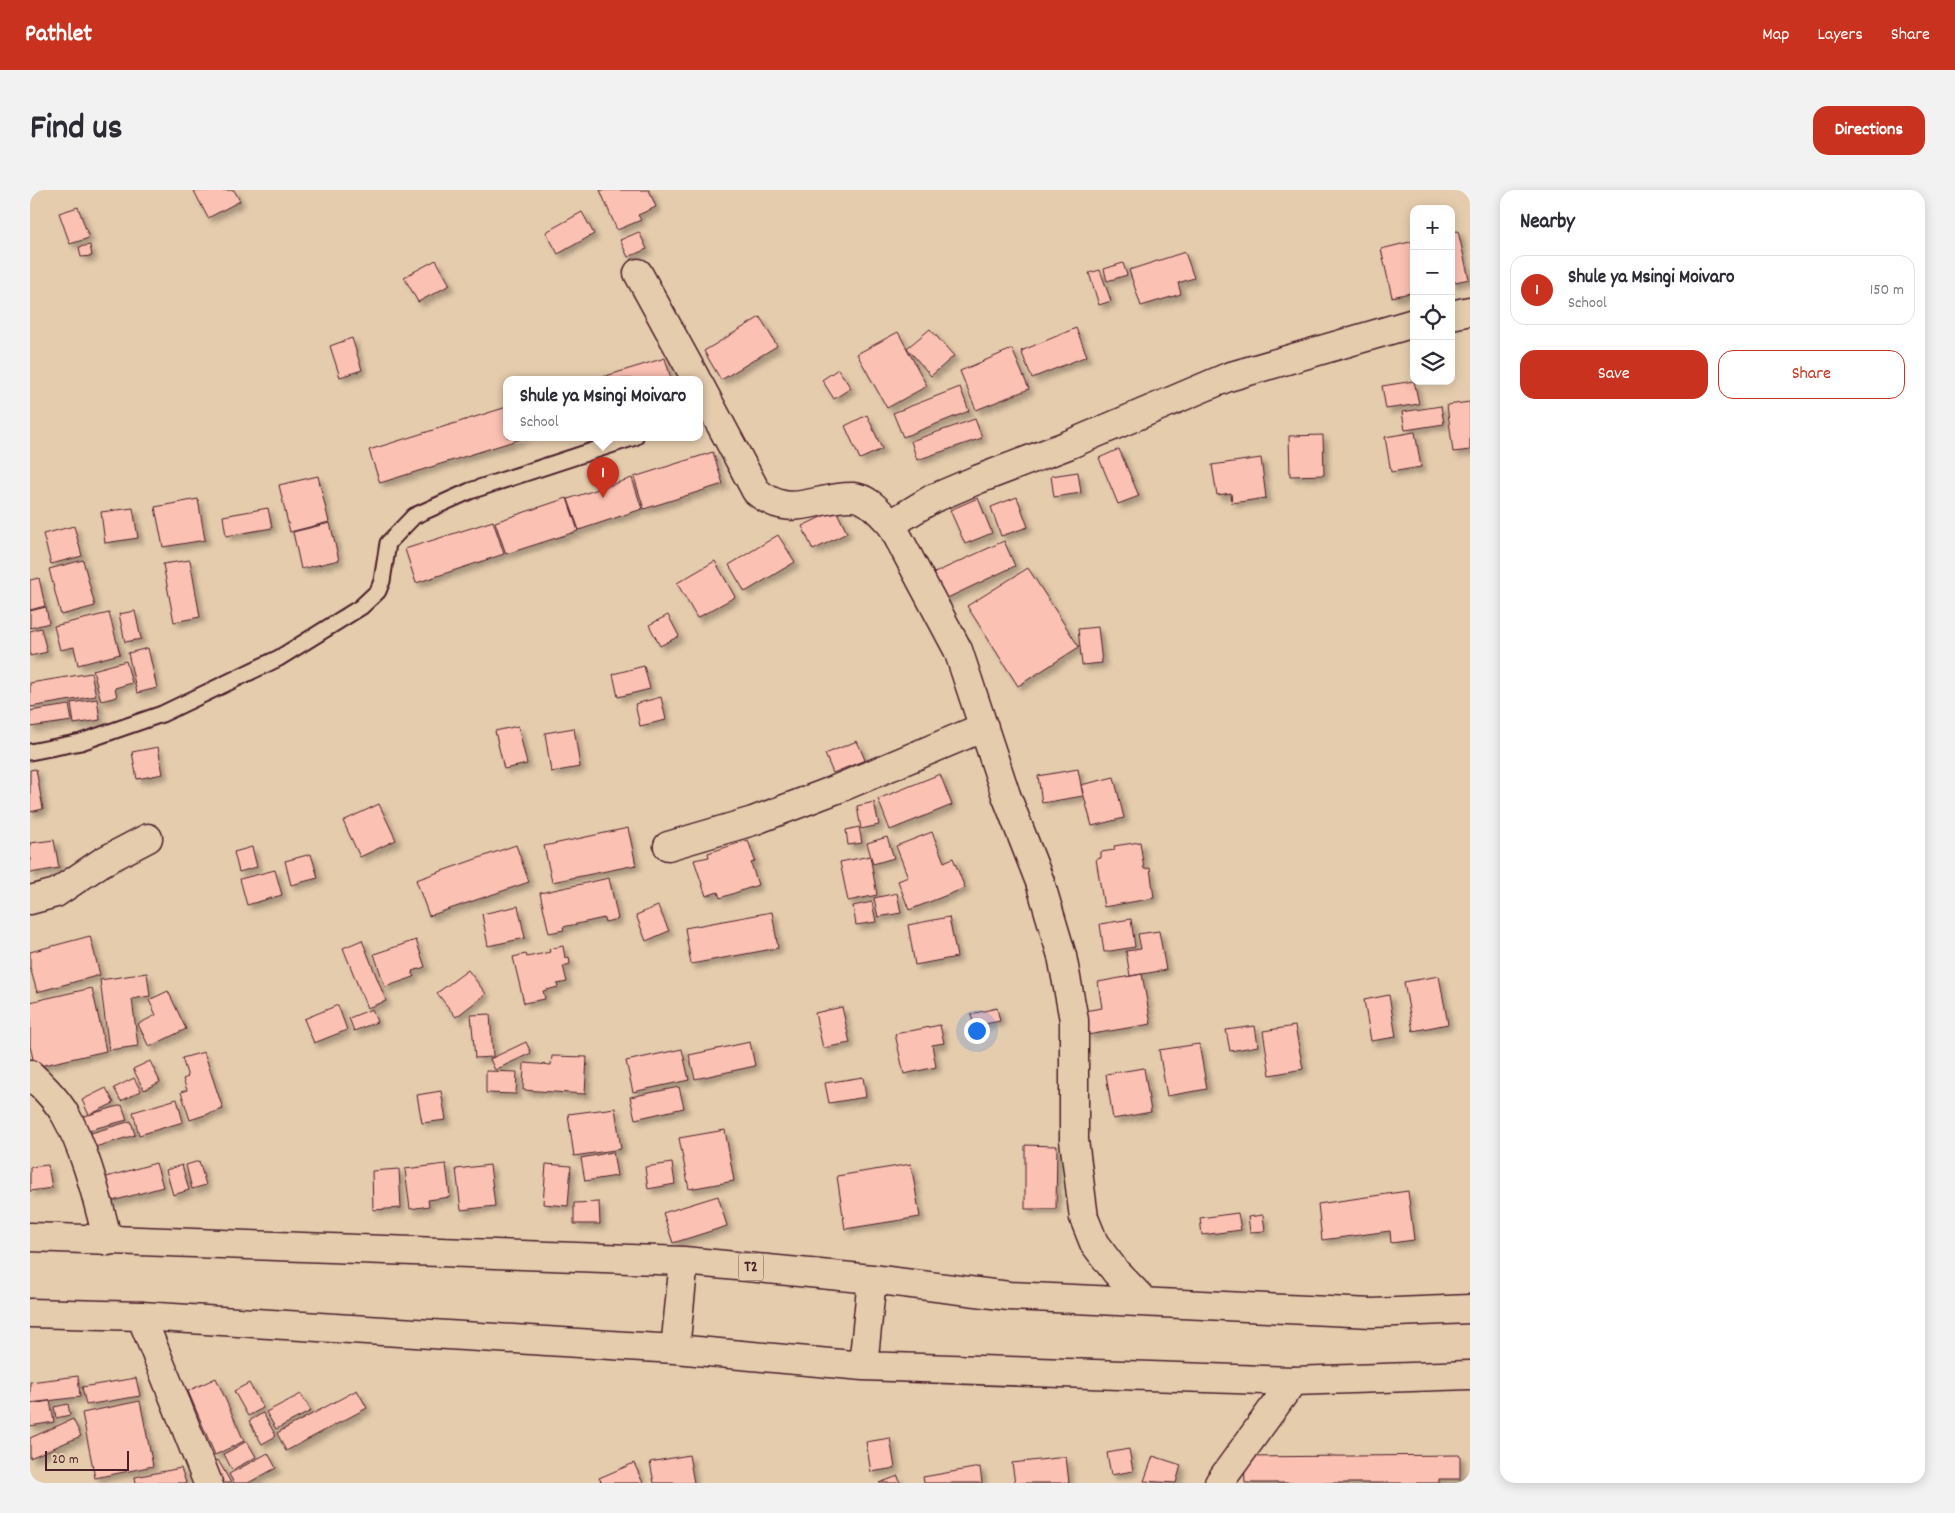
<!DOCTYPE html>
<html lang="en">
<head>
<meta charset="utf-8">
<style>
	:root { --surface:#fff; --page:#f2f2f3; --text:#2b2b33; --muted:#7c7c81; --line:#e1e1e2; --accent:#c8321e }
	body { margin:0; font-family:Dekko,sans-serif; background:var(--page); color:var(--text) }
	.controls { position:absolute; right:15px; top:15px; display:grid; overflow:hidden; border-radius:10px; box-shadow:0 2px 12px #0003 }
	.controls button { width:45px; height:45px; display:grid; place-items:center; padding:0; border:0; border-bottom:1px solid var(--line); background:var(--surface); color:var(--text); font:25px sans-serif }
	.scale { position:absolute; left:15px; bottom:12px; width:84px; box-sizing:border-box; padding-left:5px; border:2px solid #4a1f2b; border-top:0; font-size:14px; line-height:18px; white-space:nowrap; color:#4a1f2b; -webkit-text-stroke:4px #e5ccad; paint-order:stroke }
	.you { position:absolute; left:946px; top:840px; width:18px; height:18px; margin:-12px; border:4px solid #fff; border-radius:50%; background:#1a73e8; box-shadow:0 0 0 8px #1a73e833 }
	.badge { display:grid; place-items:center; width:32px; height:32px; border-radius:50%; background:var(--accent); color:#fff; font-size:16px; font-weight:700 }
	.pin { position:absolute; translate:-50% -41px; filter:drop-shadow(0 1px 2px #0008) }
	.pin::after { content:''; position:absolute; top:26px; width:18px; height:15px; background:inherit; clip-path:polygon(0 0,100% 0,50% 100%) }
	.popup { position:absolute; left:473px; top:186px; width:200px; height:65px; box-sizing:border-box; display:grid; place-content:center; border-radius:10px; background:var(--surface); filter:drop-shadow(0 1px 4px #0005); font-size:16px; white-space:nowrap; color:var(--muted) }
	.popup b { font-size:19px; color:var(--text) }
	.popup::after { content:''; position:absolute; left:50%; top:100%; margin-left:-10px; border:10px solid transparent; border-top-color:var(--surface) }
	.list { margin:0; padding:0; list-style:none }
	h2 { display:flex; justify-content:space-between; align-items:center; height:65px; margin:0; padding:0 20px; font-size:21px }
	h2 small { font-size:16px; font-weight:400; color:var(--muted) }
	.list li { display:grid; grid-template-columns:32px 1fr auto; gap:15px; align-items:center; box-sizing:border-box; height:70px; margin:0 10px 10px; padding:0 10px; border:1px solid var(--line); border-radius:15px }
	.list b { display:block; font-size:19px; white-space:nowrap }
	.list p { margin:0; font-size:16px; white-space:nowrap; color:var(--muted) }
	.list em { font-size:16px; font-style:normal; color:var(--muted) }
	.actions { display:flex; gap:10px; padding:15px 20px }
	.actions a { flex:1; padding:11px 0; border:1px solid var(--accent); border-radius:15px; text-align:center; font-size:18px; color:var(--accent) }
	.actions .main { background:var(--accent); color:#fff }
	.icon { flex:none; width:28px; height:28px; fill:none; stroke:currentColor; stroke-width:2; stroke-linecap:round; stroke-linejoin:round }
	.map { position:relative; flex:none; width:1440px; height:1293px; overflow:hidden; border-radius:15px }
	header { display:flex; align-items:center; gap:30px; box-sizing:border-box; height:70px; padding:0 25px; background:var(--accent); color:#fff }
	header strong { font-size:24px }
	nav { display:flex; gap:28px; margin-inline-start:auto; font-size:18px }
	.intro { display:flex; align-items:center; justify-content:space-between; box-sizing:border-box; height:120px; padding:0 30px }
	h1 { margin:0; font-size:35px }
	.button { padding:12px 22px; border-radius:15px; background:var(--accent); color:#fff; font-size:18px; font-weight:700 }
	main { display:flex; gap:30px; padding:0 30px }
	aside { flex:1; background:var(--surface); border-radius:15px; box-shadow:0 2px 12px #0003 }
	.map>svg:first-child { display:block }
</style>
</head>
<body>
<header>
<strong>Pathlet</strong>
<nav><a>Map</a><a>Layers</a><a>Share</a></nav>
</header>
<div class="intro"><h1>Find us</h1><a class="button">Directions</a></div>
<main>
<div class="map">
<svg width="1440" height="1293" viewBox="0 0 1440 1293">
	<defs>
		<filter id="shadow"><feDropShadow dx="4.5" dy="4.5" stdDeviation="2.5" flood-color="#0004"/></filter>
	</defs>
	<rect width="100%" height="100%" fill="#e5ccad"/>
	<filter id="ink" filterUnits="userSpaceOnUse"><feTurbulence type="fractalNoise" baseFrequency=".02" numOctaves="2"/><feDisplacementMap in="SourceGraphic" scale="10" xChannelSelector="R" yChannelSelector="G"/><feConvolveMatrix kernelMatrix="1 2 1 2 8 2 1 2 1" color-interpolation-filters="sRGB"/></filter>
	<g filter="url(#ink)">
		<path fill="#fbc1b2" stroke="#4a1f2b" filter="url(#shadow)" d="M204,0L210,11L178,28L164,1Z
			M570,0H619L626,17L608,25L611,30L587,40Z
			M48,17L59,48L40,54L29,23Z
			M552,22L564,44L528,64L516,42Z
			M1428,41L1439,89L1421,93V42Z
			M609,42L617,59L598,67L590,50Z
			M1384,51V102L1362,107L1351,59Z
			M60,55L62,66L51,67L49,57Z
			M1155,62L1164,88L1148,93L1151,104L1111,116L1099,80Z
			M406,70L420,95L388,112L374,87Z
			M1093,73L1097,85L1077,91L1074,79Z
			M1070,80L1081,111L1069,115L1059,83Z
			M730,127L747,156L691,190L674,161Z
			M1046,138L1057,166L1002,188L991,161Z
			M900,139L924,166L901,186L877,158Z
			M868,142L897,196L857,218L827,164Z
			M322,148L332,180L310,187L300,156Z
			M982,159L999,199L946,220L930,181Z
			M635,168L641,189H566Z
			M808,179L821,198L804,209L792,190Z
			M1384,191L1389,214L1356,219L1352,196Z
			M930,197L939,221L873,247L863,223Z
			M1440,212V260L1423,262L1417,215Z
			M1411,216L1414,234L1375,240L1372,222Z
			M477,217V247H497L350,293L339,260Z
			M837,225L852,259L830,269L815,236Z
			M945,229L952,248L887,270L881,251Z
			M1385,242L1391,277L1361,282L1355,247Z
			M1293,245L1294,285L1260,286L1259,246Z
			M1089,259L1109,306L1088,314L1069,268Z
			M683,262L693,294L614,319L604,287Z
			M1231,268L1236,308L1202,313L1201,303L1187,305L1182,275Z
			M1048,282L1051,303L1024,307L1021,286Z
			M288,286L299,332L260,342L249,295Z
			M602,288L612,319L549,340L538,309Z
			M987,307L998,337L971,346L961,317Z
			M537,308L548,341L476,364L465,332Z
			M948,308L962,343L935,354L920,320Z
			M168,309L175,350L133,357L125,317Z
			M103,318L108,348L75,353L71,322Z
			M238,318L242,338L196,346L193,326Z
			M806,320L817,343L783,360L772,336Z
			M463,331L474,364L386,393L375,359Z
			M300,333L309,370L271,379L263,342Z
			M44,336L52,366L21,374L13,344Z
			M748,345L765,372L715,402L699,375Z
			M974,351L985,376L913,410L900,385Z
			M53,370L65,416L31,425L19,379Z
			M160,370L170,427L144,432L133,374Z
			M685,371L705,407L667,428L647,393Z
			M998,378L1049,457L988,496L937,416Z
			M9,388L15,416L0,420V390Z
			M16,417L19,433L0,438V421Z
			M105,421L111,449L95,452L89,424Z
			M79,423L90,464L48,475L44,457L30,460L24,436Z
			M638,425L649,446L630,456L619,435Z
			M1068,437L1072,473L1052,475L1048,439Z
			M11,438L17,462L0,466V441Z
			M118,458L127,498L107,503L98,463Z
			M96,471L102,493L85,498L87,507L71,511L63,480Z
			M614,476L620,499L588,507L583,484Z
			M61,483L66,506L0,517V493Z
			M631,507L636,530L610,536L605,514Z
			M67,509L70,530L44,534L41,513Z
			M39,515L42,531L0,537V521Z
			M488,536L497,574L474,579L465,541Z
			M544,538L550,577L521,582L515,543Z
			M827,551L835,570L803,583L795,564Z
			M128,557L133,584L107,589L102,562Z
			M6,579L13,619L0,622V580Z
			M1048,579L1053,606L1012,613L1008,586Z
			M910,584L922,615L860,640L848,609Z
			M1084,587L1094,628L1062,636L1051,595Z
			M844,612L849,635L831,639L827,616Z
			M349,614L366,650L330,667L313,631Z
			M829,637L832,653L818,655L816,640Z
			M598,638L606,675L522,692L514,656Z
			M902,642L914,672L923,668L935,698L879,720L868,691L878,687L866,656Z
			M857,647L864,668L843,674L837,653Z
			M24,650L29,678L0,683V653Z
			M718,650L725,671L721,673L728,695L690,708L688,702L676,706L664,670L679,667L678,663Z
			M1110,652L1114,679L1120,678L1124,708L1074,717L1066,669L1071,668V662L1085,660L1084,656Z
			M486,655L499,692L399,726L386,690Z
			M222,657L227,677L209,682L204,662Z
			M281,664L288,688L261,695L255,671Z
			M840,666L847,705L818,711L810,672Z
			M245,680L252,705L217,715L210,689Z
			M579,688L588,729L575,732L574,728L533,737L534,740L519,743L510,703Z
			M867,703L871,723L848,727L844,708Z
			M842,712L846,732L826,735L823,716Z
			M488,716L495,748L458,756L452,724Z
			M628,716L639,741L616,751L606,725Z
			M742,722L748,758L661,774L655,738Z
			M919,727L927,767L885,775L878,735Z
			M1101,729L1105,757L1074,762L1070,734Z
			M1129,741L1136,780L1100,786L1096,761L1111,759L1108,744Z
			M60,746L70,785L7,802L0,777V762Z
			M332,750L356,811L337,818L313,758Z
			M386,750L395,777L382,781L384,787L355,797L344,764Z
			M533,756L535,768L539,767L540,774L533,776L537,792L527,794L528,797L513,801L515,809L494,813L483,767L496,764L497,767L520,762L519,759Z
			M438,780L456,804L426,827L407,803Z
			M117,783L120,806L102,809L108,856L79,860L70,790Z
			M1112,784L1121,834L1057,845L1054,821L1072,818L1068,792Z
			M1409,786L1418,834L1383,841L1374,792Z
			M62,798L76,861L5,877L0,856V812Z
			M138,801L156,839L119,857L108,834L126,825L119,810Z
			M1359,805L1366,847L1341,851L1334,810Z
			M308,815L317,840L284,853L274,829Z
			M812,817L820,853L793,858L785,823Z
			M967,818L970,831L944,836L941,824Z
			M342,819L347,832L324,841L319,828Z
			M460,824L463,867L445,868L441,825Z
			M910,835L914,853L902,855L906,877L874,884L865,844Z
			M1225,836L1228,856L1200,861L1196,840Z
			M1265,836L1273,879L1240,885L1233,841Z
			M496,852L501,863L465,880L460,869Z
			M720,852L725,876L665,889L659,865Z
			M1169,854L1177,899L1137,906L1129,860Z
			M652,859L659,890L603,902L596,871Z
			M174,862L193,919L160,930L151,902L157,900L153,889L158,887L152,868Z
			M522,866L557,867L555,904L493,900L494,873L521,875Z
			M120,871L130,892L114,900L103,879Z
			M1114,878L1121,922L1083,929L1076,884Z
			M456,881L487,882L486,904L456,903Z
			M833,887L836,907L799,913L795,893Z
			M104,888L111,901L91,911L84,898Z
			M649,897L654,918L605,929L600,907Z
			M76,898L84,913L59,925L52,910Z
			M411,901L416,930L392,933L387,905Z
			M147,909L153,932L109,945L103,922Z
			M92,915L97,930L55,941L51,927Z
			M585,918L591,959L544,966L538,924Z
			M101,931L105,945L65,957L61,943Z
			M695,940L704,991L659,999L649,948Z
			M995,955L1027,956L1026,1019H995Z
			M583,962L587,986L555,991L551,968Z
			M169,971L176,995L162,999L156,975Z
			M126,973L133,997L79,1012L73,988Z
			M642,973L645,994L618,999L615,977Z
			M416,974L420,1007L398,1010L399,1016L380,1019L375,979Z
			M516,974L541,976L538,1016L513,1014Z
			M881,974L890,1027L815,1039L807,986Z
			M18,975L22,998L0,1001V977Z
			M152,975L159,1000L143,1005L136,980Z
			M460,975L465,1016L431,1020L426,979Z
			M369,979L371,1018L343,1020L342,981Z
			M1378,1001L1384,1050L1361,1053L1360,1041L1292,1050L1288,1014Z
			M688,1006L697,1036L643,1053L633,1023Z
			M569,1012L570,1034H544V1013Z
			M1208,1023L1211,1040L1172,1045L1170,1028Z
			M1233,1025L1235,1041L1220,1042L1218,1027Z
			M48,1186L50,1207L0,1213V1192Z
			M106,1188L110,1206L56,1215L52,1197Z
			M186,1188L214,1251L185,1265L158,1201Z
			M219,1193L233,1218L218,1226L204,1201Z
			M327,1200L337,1218L256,1261L247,1243Z
			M271,1204L281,1221L246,1239L236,1222Z
			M20,1211L24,1232L0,1236V1214Z
			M110,1211L123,1276L65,1288L52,1223Z
			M38,1214L40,1225L26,1228L24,1217Z
			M233,1223L246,1246L232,1254L219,1231Z
			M43,1229L51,1246L0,1268V1248Z
			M860,1248L865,1278L841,1282L836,1252Z
			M217,1251L226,1267L202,1280L194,1264Z
			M1099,1259L1103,1281L1081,1285L1077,1263Z
			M238,1263L246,1278L218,1293H204L199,1284Z
			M659,1265L664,1293H624L620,1272Z
			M1430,1265V1289H1409V1293H1215L1214,1267Z
			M1123,1266L1151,1275L1146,1293L1114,1291Z
			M1036,1267L1039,1293H985L982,1273Z
			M188,1270L201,1293H194L184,1273Z
			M604,1273L613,1293H572L569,1288Z
			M950,1277L952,1293H894L893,1287Z
			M151,1278L156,1293H106L105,1287Z
			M868,1286L870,1293H849Z"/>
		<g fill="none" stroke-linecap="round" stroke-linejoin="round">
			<g stroke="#4a1f2b" stroke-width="19">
				<path id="service" d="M0,562L51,552L132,524L249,468L331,417L348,401L352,391L358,353L384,326L440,301L605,247"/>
			</g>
			<g stroke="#4a1f2b" stroke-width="31">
				<path id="minor" d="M608,83L666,189
					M1421,125L1440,121
					M669,194L726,301C761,331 785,306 823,307C839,308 851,324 861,334L928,460L976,605L1010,692L1032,766L1044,830V950L1054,1028L1064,1053L1086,1082L1114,1111
					M861,334L902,309L949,289L1038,255L1198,187L1384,133
					M638,656L723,631L807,599L954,537
					M0,710L26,703L72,672L118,648
					M0,884C13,896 26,909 35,924C57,963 67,1009 78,1051
					M111,1126L178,1293
					M1189,1293L1263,1191"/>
			</g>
			<g stroke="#4a1f2b" stroke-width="31">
				<path id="trunk" d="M0,1047L654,1071L842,1089L979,1106L1342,1123L1440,1119
					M0,1123L111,1126L645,1159L833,1176L1263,1191L1440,1185
					M645,1159L654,1071
					M833,1176L842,1089"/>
			</g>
			<use href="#service" stroke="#e5ccad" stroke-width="15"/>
			<use href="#minor" stroke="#e5ccad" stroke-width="28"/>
			<use href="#trunk" stroke="#e5ccad" stroke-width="28"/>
		</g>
	</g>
	<g text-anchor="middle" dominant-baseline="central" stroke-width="5" stroke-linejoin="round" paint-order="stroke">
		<rect fill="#e5ccad" stroke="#785352" stroke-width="1" x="708.5" y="1063.5" width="25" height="27" rx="4"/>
		<g font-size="16" font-weight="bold" fill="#4a1f2b">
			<text x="721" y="1077">T2</text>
		</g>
	</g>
</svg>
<div class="controls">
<button>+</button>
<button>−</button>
<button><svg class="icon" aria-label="locate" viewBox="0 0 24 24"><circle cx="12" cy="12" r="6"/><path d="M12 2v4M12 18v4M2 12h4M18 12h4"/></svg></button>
<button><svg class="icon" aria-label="layers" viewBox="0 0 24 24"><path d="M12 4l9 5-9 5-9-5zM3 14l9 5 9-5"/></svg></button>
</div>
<div class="scale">20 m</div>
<div class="you"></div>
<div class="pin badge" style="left:573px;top:308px">1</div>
<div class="popup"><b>Shule ya Msingi Moivaro</b>School</div>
</div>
<aside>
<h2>Nearby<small></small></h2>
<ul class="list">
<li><span class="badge">1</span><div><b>Shule ya Msingi Moivaro</b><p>School</p></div><em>150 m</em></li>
</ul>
<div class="actions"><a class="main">Save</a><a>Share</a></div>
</aside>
</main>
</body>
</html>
